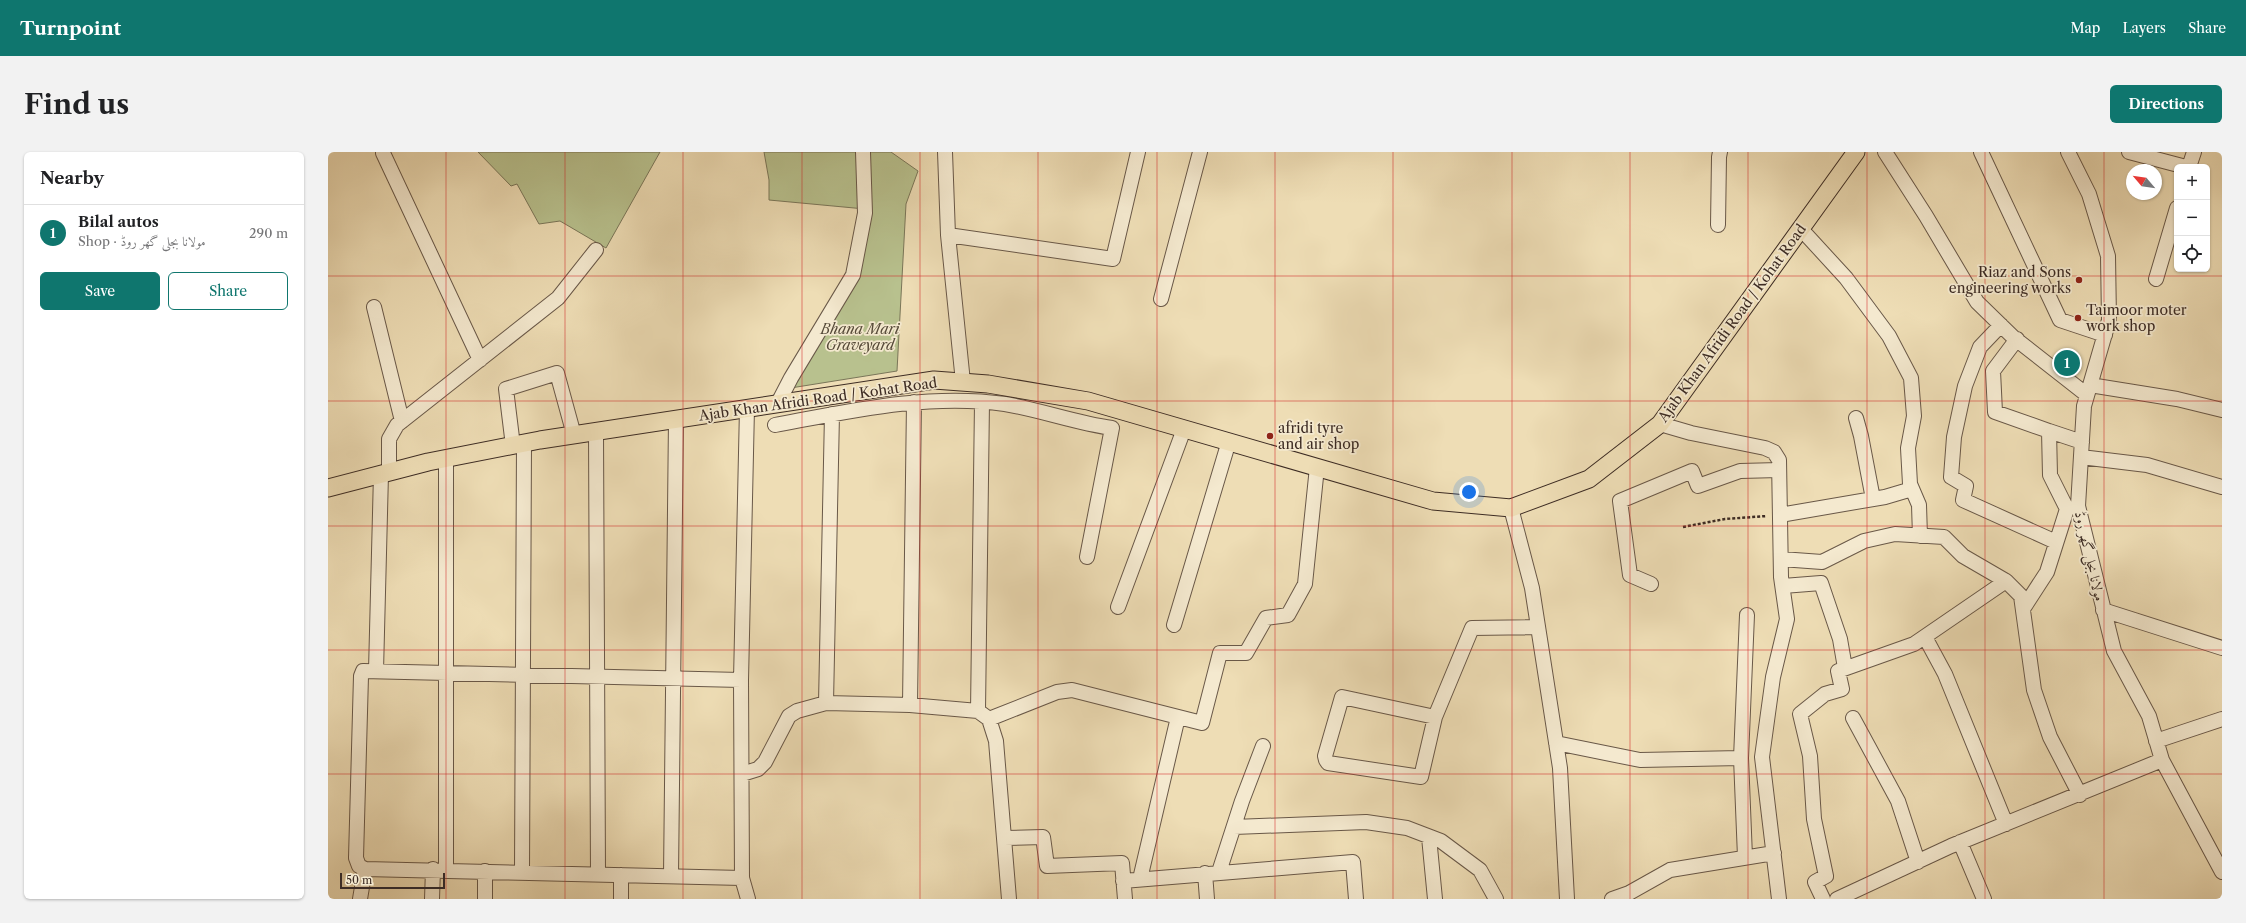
<!DOCTYPE html>
<html lang="en">
<head>
<meta charset="utf-8">
<style>
	:root { --surface:#fff; --page:#f2f2f2; --text:#202124; --muted:#757577; --line:#e0e0e0; --accent:#0f766e }
	body { margin:0; font-family:"Libre Caslon Text",Amiri,serif; background:var(--page); color:var(--text) }
	.controls { position:absolute; right:12px; top:12px; display:grid; overflow:hidden; border-radius:6px; box-shadow:0 1px 3px #0004 }
	.controls button { width:36px; height:36px; display:grid; place-items:center; padding:0; border:0; border-bottom:1px solid var(--line); background:var(--surface); color:var(--text); font:20px sans-serif }
	.compass { position:absolute; left:1798px; top:12px; width:36px; height:36px; border-radius:50%; background:var(--surface); box-shadow:0 1px 3px #0004; rotate:299deg }
	.scale { position:absolute; left:12px; bottom:10px; width:105px; box-sizing:border-box; padding-left:4px; border:2px solid #3d2c24; border-top:0; font-size:11px; line-height:14px; white-space:nowrap; color:#3d2c24; -webkit-text-stroke:3px #f4e9cf; paint-order:stroke }
	.you { position:absolute; left:1141px; top:340px; width:14px; height:14px; margin:-10px; border:3px solid #fff; border-radius:50%; background:#1a73e8; box-shadow:0 0 0 6px #1a73e833 }
	.badge { display:grid; place-items:center; width:26px; height:26px; border-radius:50%; background:var(--accent); color:#fff; font-size:13px; font-weight:700 }
	.pin { position:absolute; translate:-50% -50%; border:2px solid #fff; box-shadow:0 1px 4px #0006 }
	.list { margin:0; padding:0; list-style:none }
	h2 { display:flex; justify-content:space-between; align-items:center; height:52px; margin:0; padding:0 16px; font-size:17px }
	h2 small { font-size:13px; font-weight:400; color:var(--muted) }
	.list li { display:grid; grid-template-columns:26px 1fr auto; gap:12px; align-items:center; box-sizing:border-box; height:56px; padding:0 16px; border-top:1px solid var(--line) }
	.list b { display:block; font-size:15px; white-space:nowrap }
	.list p { margin:0; font-size:13px; white-space:nowrap; color:var(--muted) }
	.list em { font-size:13px; font-style:normal; color:var(--muted) }
	.actions { display:flex; gap:8px; padding:12px 16px }
	.actions a { flex:1; padding:9px 0; border:1px solid var(--accent); border-radius:6px; text-align:center; font-size:14px; color:var(--accent) }
	.actions .main { background:var(--accent); color:#fff }
	.icon { flex:none; width:22px; height:22px; fill:none; stroke:currentColor; stroke-width:2; stroke-linecap:round; stroke-linejoin:round }
	.map { position:relative; flex:none; width:1894px; height:747px; overflow:hidden; border-radius:6px }
	header { display:flex; align-items:center; gap:24px; box-sizing:border-box; height:56px; padding:0 20px; background:var(--accent); color:#fff }
	header strong { font-size:19px }
	nav { display:flex; gap:22px; margin-inline-start:auto; font-size:14px }
	.intro { display:flex; align-items:center; justify-content:space-between; box-sizing:border-box; height:96px; padding:0 24px }
	h1 { margin:0; font-size:28px }
	.button { padding:10px 18px; border-radius:6px; background:var(--accent); color:#fff; font-size:14px; font-weight:700 }
	main { display:flex; gap:24px; padding:0 24px }
	aside { flex:1; background:var(--surface); border-radius:6px; box-shadow:0 1px 3px #0004 }
	.map>svg:first-child { display:block }
</style>
</head>
<body>
<header>
<strong>Turnpoint</strong>
<nav><a>Map</a><a>Layers</a><a>Share</a></nav>
</header>
<div class="intro"><h1>Find us</h1><a class="button">Directions</a></div>
<main>
<aside>
<h2>Nearby<small></small></h2>
<ul class="list">
<li><span class="badge">1</span><div><b>Bilal autos</b><p>Shop · مولانا بجلی گھر روڈ</p></div><em>290 m</em></li>
</ul>
<div class="actions"><a class="main">Save</a><a>Share</a></div>
</aside>
<div class="map">
<svg width="1894" height="747" viewBox="0 0 1894 747">
	<rect width="100%" height="100%" fill="#eeddb5"/>
	<filter id="stains"><feTurbulence type="fractalNoise" baseFrequency=".005" numOctaves="4"/><feColorMatrix values="0 0 0 0 .2 0 0 0 0 .09 0 0 0 0 .02 0 0 0 .5 -.17"/></filter>
	<radialGradient id="worn" r=".72"><stop offset=".6" stop-color="#630" stop-opacity="0"/><stop offset="1" stop-color="#630" stop-opacity=".3"/></radialGradient>
	<path fill="#b8c18e" stroke="#7a7659" d="M150,0H332L278,96L232,69L211,72L189,32L183,34Z
		M436,0H563L590,19L578,52L569,219L450,238L525,123L537,57L441,48V28Z"/>
	<g fill="none" stroke-linecap="round" stroke-linejoin="round">
		<g stroke="#695848" stroke-width="16">
			<path id="minor" d="M617,0L620,83L635,230
				M1557,0L1598,64L1649,150L1685,185L1759,243
				M1653,0L1732,168L1777,183
				M1740,0L1761,42L1780,104L1781,168L1756,254L1750,354L1786,499L1821,564L1834,608L1894,720
				M1801,0L1858,15
				M55,1L152,208
				M1861,15L1866,0
				M1390,73L1391,5L1392,0
				M1473,77L1518,126L1561,184L1583,226L1586,264L1580,296L1582,332L1591,353L1592,384
				M620,83L785,107L810,0
				M1828,127L1849,56
				M833,147L872,0
				M46,155L74,269
				M1673,173L1652,195L1637,234L1626,285L1623,325L1638,334L1635,348L1728,390
				M1689,187L1665,219L1667,260L1721,279
				M1762,233L1849,247L1894,258
				M449,253L463,226L525,123L537,61L535,0
				M419,256L413,528L414,726L420,747
				M1528,266L1533,284L1545,347
				M1332,272L1363,281L1437,296L1446,300L1451,308L1453,425L1459,467L1445,525L1434,605L1451,747
				M447,273C522,259 600,241 677,252C713,258 748,271 784,276L759,405
				M268,280L270,722
				M185,294L178,237L229,221L246,283
				M1753,305L1819,313L1894,335
				M61,320V287L69,273L230,146L268,98
				M1183,356L1204,436L1232,616L1239,747
				M1452,363L1557,345L1584,337
				M1453,407L1494,410L1536,389L1567,382L1616,385L1635,404L1678,429
				M1323,432L1302,423L1292,349L1364,319L1370,334L1412,319L1451,318
				M1455,434L1493,431L1512,487L1517,516
				M790,455L856,277
				M1695,457L1719,420L1739,357L1722,323L1721,279L1754,290
				M1775,458L1894,496
				M846,473L901,289
				M1597,485L1617,522L1678,672
				M48,519L53,322
				M413,528L35,519L33,524L28,706L31,714L37,717L414,726
				M498,551L504,262
				M582,553L586,250
				M650,559L654,250
				M1107,565L1093,625L1000,611L998,608L997,604L1014,545L1107,565L1144,476L1210,475
				M1525,566L1570,649L1590,710
				M661,567L729,540L744,538L874,571L892,501H918L938,466L960,463L977,432L989,315
				M1828,589L1894,567
				M1228,591L1312,608L1413,606L1419,463
				M1413,606L1417,705
				M414,622L430,617L437,610L461,564L469,559L498,551L582,553L650,559L661,567L668,589L681,747
				M906,675L1038,670L1079,676L1113,689L1152,718L1168,747
				M1101,685L1107,747
				M676,686L715,685L719,714L794,711L797,747
				M1632,690L1656,747
				M118,718V307
				M194,720L196,292
				M891,720L914,649L935,594
				M877,721L879,747
				M293,723V747
				M343,724L348,267
				M812,727L850,565
				M795,729L1025,710L1028,747
				M32,747L37,717
				M104,747L105,717
				M157,747V719
				M1284,747L1301,741L1342,718L1446,701
				M1495,747L1487,730L1498,724L1486,667L1482,604L1472,562L1497,542L1514,537L1510,519L1586,492L1678,429L1693,444L1706,538L1722,585L1752,643
				M1509,747L1623,694L1834,608"/>
		</g>
		<g stroke="#3d2c24" stroke-width="19">
			<path id="major" d="M0,336L100,310L212,288L606,228L660,232L760,249L1105,349L1183,356L1261,327L1332,272L1528,0"/>
		</g>
		<path stroke="#3d2c24" stroke-width="2.5" stroke-dasharray="3 2" stroke-linecap="butt" d="M1355,375L1397,367L1439,364"/>
		<use href="#minor" stroke="#f4e9cf" stroke-width="14"/>
		<use href="#major" stroke="#eeddb5" stroke-width="17"/>
	</g>
	<path fill="none" stroke="#d62828" stroke-width="1" stroke-opacity="0.55" d="M118,0V747M237,0V747M355,0V747M474,0V747M592,0V747M710,0V747M829,0V747M947,0V747M1065,0V747M1184,0V747M1302,0V747M1420,0V747M1539,0V747M1657,0V747M1776,0V747M0,124H1894M0,249H1894M0,374H1894M0,498H1894M0,622H1894"/>
	<g fill="#8f2418" stroke="#f4e9cf" stroke-width="1.5">
		<circle cx="1751" cy="128" r="4"/>
		<circle cx="1750" cy="166" r="4"/>
		<circle cx="942" cy="284" r="4"/>
	</g>
	<g text-anchor="middle" dominant-baseline="central" stroke-width="3.5" stroke-linejoin="round" paint-order="stroke">
		<g font-size="14" fill="#3d2c24" stroke="#f4e9cf" text-anchor="start">
			<text x="1743" y="120" text-anchor="end">Riaz and Sons<tspan x="1743" dy="16">engineering works</tspan></text>
			<text x="1758" y="158">Taimoor moter<tspan x="1758" dy="16">work shop</tspan></text>
			<text x="950" y="276">afridi tyre<tspan x="950" dy="16">and air shop</tspan></text>
		</g>
		<g font-size="14" fill="#3d2c24" stroke="#f4e9cf">
			<text transform="translate(1404 171) rotate(-54)">Ajab Khan Afridi Road / Kohat Road</text>
			<text transform="translate(490 247) rotate(-8)">Ajab Khan Afridi Road / Kohat Road</text>
			<text transform="translate(1762 404) rotate(77)">مولانا بجلی گھر روڈ</text>
		</g>
		<g font-size="14" font-style="italic" fill="#564a39" stroke="#f4e9cf">
			<text x="532" y="177">Bhana Mari<tspan x="532" dy="16">Graveyard</tspan></text>
		</g>
	</g>
	<rect width="100%" height="100%" filter="url(#stains)"/>
	<rect width="100%" height="100%" fill="url(#worn)"/>
</svg>
<div class="controls">
<button>+</button>
<button>−</button>
<button><svg class="icon" aria-label="locate" viewBox="0 0 24 24"><circle cx="12" cy="12" r="6"/><path d="M12 2v4M12 18v4M2 12h4M18 12h4"/></svg></button>
</div>
<svg class="compass" viewBox="-18 -18 36 36"><path d="M0-13l5 13h-10z" fill="#e53935"/><path d="M0 13l5-13h-10z" fill="#757577"/></svg>
<div class="scale">50 m</div>
<div class="you"></div>
<div class="pin badge" style="left:1739px;top:211px">1</div>
</div>
</main>
</body>
</html>
